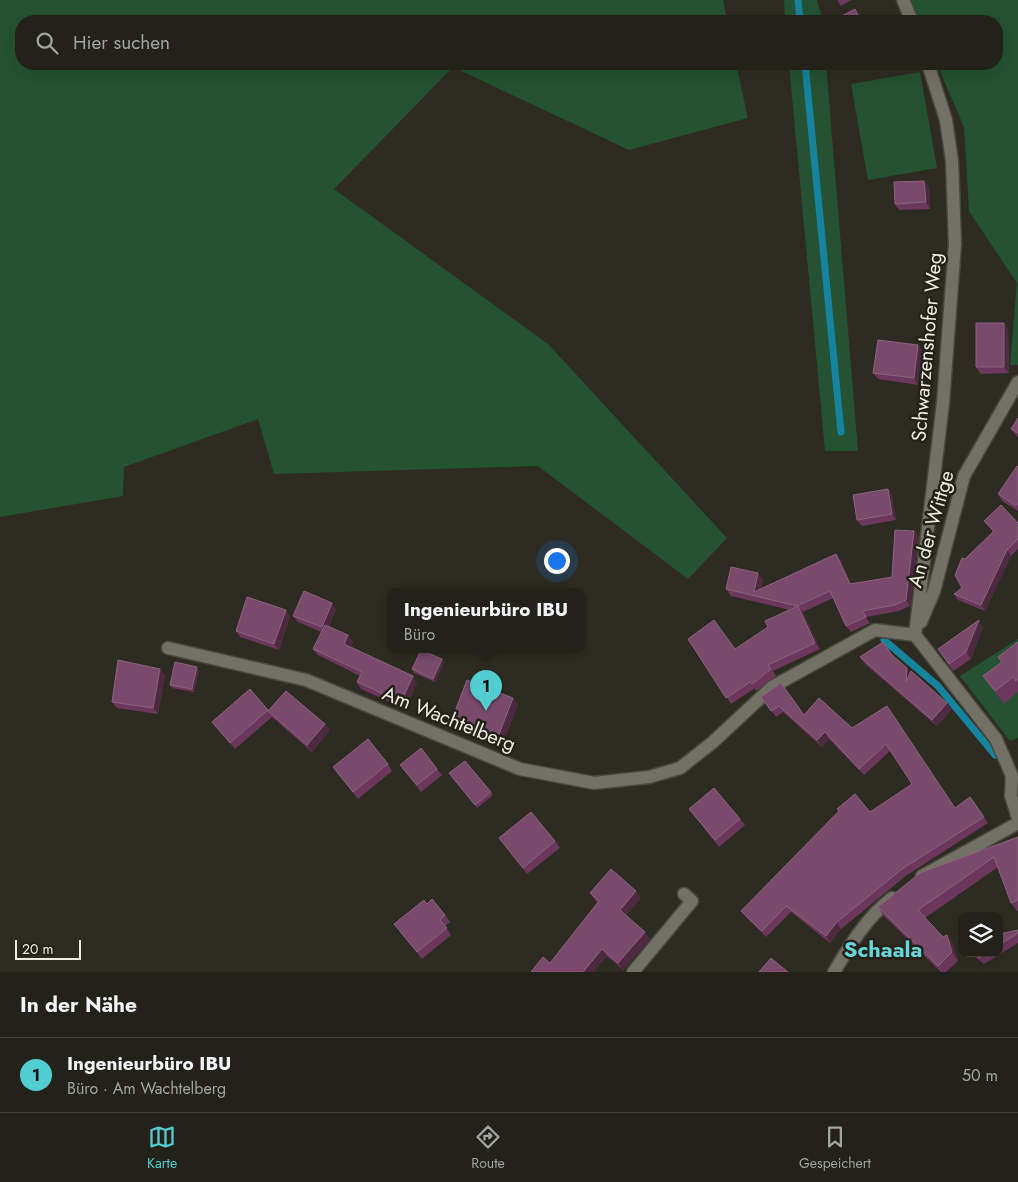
<!DOCTYPE html>
<html lang="de">
<head>
<meta charset="utf-8">
<style>
	:root { --surface:#22211a; --page:#2e2e27; --text:#f1f3f6; --muted:#a2a3a2; --line:#3f3e39; --accent:#52cdd0 }
	body { margin:0; font-family:Jost,sans-serif; background:var(--page); color:var(--text) }
	.controls { position:absolute; right:15px; bottom:15px; display:grid; overflow:hidden; border-radius:10px; box-shadow:0 5px 20px #0002 }
	.controls button { width:45px; height:45px; display:grid; place-items:center; padding:0; border:0; border-bottom:1px solid var(--line); background:var(--surface); color:var(--text); font:25px sans-serif }
	.scale { position:absolute; left:15px; bottom:12px; width:66px; box-sizing:border-box; padding-left:5px; border:2px solid #ecebe4; border-top:0; font-size:14px; line-height:18px; white-space:nowrap; color:#ecebe4; -webkit-text-stroke:4px #242219; paint-order:stroke }
	.you { position:absolute; left:556px; top:560px; width:18px; height:18px; margin:-12px; border:4px solid #fff; border-radius:50%; background:#1a73e8; box-shadow:0 0 0 8px #1a73e833 }
	.badge { display:grid; place-items:center; width:32px; height:32px; border-radius:50%; background:var(--accent); color:#111; font-size:16px; font-weight:700 }
	.pin { position:absolute; translate:-50% -41px; filter:drop-shadow(0 1px 2px #0008) }
	.pin::after { content:''; position:absolute; top:26px; width:18px; height:15px; background:inherit; clip-path:polygon(0 0,100% 0,50% 100%) }
	.popup { position:absolute; left:387px; top:588px; width:198px; height:65px; box-sizing:border-box; display:grid; place-content:center; border-radius:10px; background:var(--surface); filter:drop-shadow(0 1px 4px #0005); font-size:16px; white-space:nowrap; color:var(--muted) }
	.popup b { font-size:19px; color:var(--text) }
	.popup::after { content:''; position:absolute; left:50%; top:100%; margin-left:-10px; border:10px solid transparent; border-top-color:var(--surface) }
	.list { margin:0; padding:0; list-style:none }
	h2 { display:flex; justify-content:space-between; align-items:center; height:65px; margin:0; padding:0 20px; font-size:21px }
	h2 small { font-size:16px; font-weight:400; color:var(--muted) }
	.list li { display:grid; grid-template-columns:32px 1fr auto; gap:15px; align-items:center; box-sizing:border-box; height:75px; padding:0 20px; border-top:1px solid var(--line) }
	.list b { display:block; font-size:19px; white-space:nowrap }
	.list p { margin:0; font-size:16px; white-space:nowrap; color:var(--muted) }
	.list em { font-size:16px; font-style:normal; color:var(--muted) }
	.icon { flex:none; width:28px; height:28px; fill:none; stroke:currentColor; stroke-width:2; stroke-linecap:round; stroke-linejoin:round }
	.map { position:relative; flex:none; width:1018px; height:972px; overflow:hidden }
	.search { position:absolute; background:var(--surface); box-shadow:0 5px 20px #0002; left:15px; right:15px; top:15px; height:55px; display:flex; align-items:center; gap:12px; box-sizing:border-box; padding:0 18px; border-radius:20px; color:var(--muted); font-size:19px }
	.sheet { height:140px; background:var(--surface) }
	nav { display:flex; justify-content:space-around; align-items:center; box-sizing:border-box; height:70px; border-top:1px solid var(--line); background:var(--surface); font-size:14px; color:var(--muted) }
	nav a { display:grid; justify-items:center; gap:2px }
	nav .on { color:var(--accent) }
	.map>svg:first-child { display:block }
</style>
</head>
<body>
<div class="map">
<svg width="1018" height="972" viewBox="0 0 1018 972">
	<rect width="100%" height="100%" fill="#2e2c22"/>
	<path fill="#245232" d="M0,0H723L727,21H21V64H736L748,118L629,150L453,67L334,189L548,344L727,538L688,579L538,466L274,474L258,419L124,467L123,496L0,517Z
		M784,0H817L823,21H785Z
		M909,0H1018V365H1010L1017,283L969,211L964,127L937,64H997V21H918Z
		M789,64H826L858,451H825Z
		M920,72L937,168L868,180L851,84Z
		M1018,639V738L1010,741L960,676Z"/>
	<g fill="none" stroke-linecap="round" stroke-linejoin="round">
		<path stroke="#16849e" stroke-width="7" d="M798,0L800,21
			M805,64L841,432
			M884,640L938,686L995,755"/>
		<g stroke="#49483f" stroke-width="15">
			<path id="street" d="M903,0L912,21
				M921,622L934,591L964,476L1018,382
				M915,635L943,403L955,244L952,161L946,120L928,64
				M915,635L996,739L1012,776L1011,796L1018,818
				M168,648L306,680L520,769L594,783L649,777L680,768L713,742L772,687L875,630L915,635
				M922,876L1018,823
				M633,972L692,901L684,894
				M834,972C850,945 867,917 892,898"/>
		</g>
		<use href="#street" stroke="#737166" stroke-width="12"/>
	</g>
	<path fill="#6c375c" d="M837,0H851L841,6Z
		M929,187L930,209L899,210L895,204Z
		M1008,330L1009,373L981,374L976,367Z
		M918,345L923,352L918,385L878,379L873,373Z
		M1018,418V437L1016,435L1011,429Z
		M1018,467V511L1002,501L998,494Z
		M888,489L892,495L896,520L862,526L857,520Z
		M984,521L1018,523V549L1011,556L985,611L958,600L954,594L962,588L965,559L993,532Z
		M914,531L919,537L910,606L899,611L866,617L870,623L851,632L846,626L833,598L803,612L820,649L773,671L776,676L756,691L755,688L731,704L688,639L735,649L768,627L790,610L731,596L726,589L763,580L761,589L836,554L841,561L851,584L892,577Z
		M336,609L329,627L353,642L350,647L417,683L405,709L361,689L357,682L360,676L318,655L313,649L321,632L298,622L293,616Z
		M286,610L290,617L279,650L240,637L236,631Z
		M983,627L971,659L953,671L938,649Z
		M1018,642V692L1004,704L983,676L1001,662Z
		M892,655L910,673L952,709L937,726L865,664L860,657Z
		M442,659L444,662L435,682L414,673L412,669Z
		M199,670L194,692L172,688L170,685Z
		M165,675L158,714L117,708L112,702Z
		M761,697L804,715L852,728L887,706L955,808L970,797L988,823L907,875L841,929L830,943L791,912L766,937L746,917L741,911L870,812L912,784L891,750L864,775L829,739L822,747L783,712L776,717Z
		M518,704L503,743L457,726L452,719Z
		M269,710L330,730L312,752L272,717L235,749L217,728L212,722Z
		M388,764L392,771L358,799L333,767Z
		M400,765L437,769L442,775L421,792Z
		M452,777L491,792L493,795L477,808Z
		M689,809L740,819L745,825L719,847Z
		M1018,837V911H1017L1011,903L998,867L925,918L943,937L953,943L958,961L946,972H941L884,916L878,907Z
		M499,838L555,841L560,848L527,874Z
		M590,893L641,898L626,915L650,939L623,970L607,956L550,963L598,903L595,900Z
		M427,904L445,915L450,922L445,926L451,935L422,959L394,924Z
		M1018,930V943L984,964L970,953H999V934Z"/>
	<path fill="#4d2a3f" d="M924,181L929,187L930,209L926,202Z
		M1004,323L1008,330L1009,373L1004,367Z
		M918,345L923,352L918,385L914,378Z
		M888,489L892,495L896,520L892,514Z
		M914,531L919,537L910,606L906,600Z
		M1007,550L1011,556L985,611L981,605Z
		M836,554L841,561L854,591L850,584Z
		M758,573L763,580L759,597L754,592Z
		M332,603L336,609L326,634L322,627Z
		M798,606L803,612L820,649L815,643Z
		M286,610L290,617L279,650L274,644Z
		M979,620L983,627L971,659L966,652Z
		M348,635L353,642L348,651L344,644Z
		M442,659L444,662L435,682L433,679Z
		M197,667L199,670L194,692L192,689Z
		M907,668L912,675L906,682Z
		M160,669L165,675L158,714L153,708Z
		M413,676L417,683L405,709L401,702Z
		M513,698L518,704L503,743L498,737Z
		M947,703L952,709L937,726L932,720Z
		M325,724L330,730L312,752L307,745Z
		M825,732L829,739L822,747L817,740Z
		M636,891L641,898L625,917L620,910Z
		M837,922L841,929L830,943L826,936Z
		M645,932L650,939L623,970L618,963Z
		M947,935L953,943L958,961L952,952Z
		M602,949L607,956L594,972H583Z"/>
	<path fill="#794a6b" stroke="#8b637e" d="M855,9L861,21H837L836,19Z
		M924,181L926,202L895,204L894,182Z
		M976,323H1004V367H976Z
		M878,340L918,345L914,378L873,373Z
		M1018,418V433L1011,429Z
		M1017,466L1018,467V503L1016,506L998,494Z
		M888,489L892,514L857,520L853,495Z
		M1001,505L1018,523V539L1007,550L981,605L954,594L962,588L955,575L962,558L965,559L994,531L984,521Z
		M895,530L914,531L906,600L895,605L862,611L866,617L846,626L830,591L797,606L726,589L731,567L758,573L754,592L836,554L850,584L892,577Z
		M304,591L332,603L322,627L293,616Z
		M247,597L286,610L274,644L236,631Z
		M798,606L815,643L768,665L771,669L752,684L750,682L726,698L688,639L714,620L735,649L768,627L765,621Z
		M979,620L966,652L949,664L938,649Z
		M325,625L348,635L344,644L413,676L401,702L357,682L362,672L313,649Z
		M883,642L892,655L907,668L906,682L911,671L947,703L932,720L860,657Z
		M1018,642V679L1016,681L1013,677L995,691L983,676L1002,662L998,657Z
		M421,650L442,659L433,679L412,669Z
		M118,660L160,669L153,708L112,702Z
		M175,662L197,667L192,689L170,685Z
		M467,680L513,698L498,737L452,719Z
		M781,683L804,715L819,698L852,728L887,706L955,808L970,797L984,817L902,869L837,922L826,936L786,906L762,931L741,911L839,811L837,809L855,794L870,812L912,784L886,744L859,769L825,732L817,740L779,706L771,711L761,697Z
		M250,689L268,710L230,743L212,722Z
		M286,691L325,724L307,745L268,711Z
		M368,739L388,764L353,792L333,767Z
		M421,748L437,769L417,785L400,765Z
		M465,761L491,792L475,805L449,773Z
		M714,788L740,819L715,840L689,809Z
		M531,812L555,841L523,868L499,838Z
		M1018,837V900L1011,903L994,857L918,910L943,937L947,935L952,952L938,966L878,907L920,873Z
		M611,869L636,891L620,910L645,932L618,963L602,949L583,972H531L543,957L550,963L599,901L590,893Z
		M432,899L445,915L440,920L447,928L417,952L394,924L424,900L427,904Z
		M1018,930V933L999,945V934Z
		M974,953H986L979,958Z
		M771,958L788,972H759Z"/>
	<g text-anchor="middle" dominant-baseline="central" stroke-width="5" stroke-linejoin="round" paint-order="stroke">
		<g font-size="20" fill="#ecebe4" stroke="#242219">
			<text transform="translate(927 347) rotate(-85)">Schwarzenshofer Weg</text>
			<text transform="translate(931 529) rotate(-74)">An der Wittge</text>
			<text transform="translate(449 719) rotate(22)">Am Wachtelberg</text>
		</g>
		<g font-size="22" font-weight="bold" fill="#68d5d8" stroke="#242219">
			<text x="883" y="949">Schaala</text>
		</g>
	</g>
</svg>
<div class="controls">
<button><svg class="icon" aria-label="layers" viewBox="0 0 24 24"><path d="M12 4l9 5-9 5-9-5zM3 14l9 5 9-5"/></svg></button>
</div>
<div class="scale">20 m</div>
<div class="you"></div>
<div class="pin badge" style="left:486px;top:711px">1</div>
<div class="popup"><b>Ingenieurbüro IBU</b>Büro</div>
<div class="search"><svg class="icon" aria-label="search" viewBox="0 0 24 24"><circle cx="10" cy="10" r="6"/><path d="M15 15l6 6"/></svg>Hier suchen</div>
</div>
<section class="sheet">
<h2>In der Nähe<small></small></h2>
<ul class="list">
<li><span class="badge">1</span><div><b>Ingenieurbüro IBU</b><p>Büro · Am Wachtelberg</p></div><em>50 m</em></li>
</ul>
</section>
<nav>
<a class="on"><svg class="icon" aria-label="map" viewBox="0 0 24 24"><path d="M3 6l6-2 6 2 6-2v14l-6 2-6-2-6 2zM9 4v14M15 6v14"/></svg>Karte</a>
<a><svg class="icon" aria-label="directions" viewBox="0 0 24 24"><path d="M12 3l9 9-9 9-9-9zM9 14v-3h6M13 9l2 2-2 2"/></svg>Route</a>
<a><svg class="icon" aria-label="saved" viewBox="0 0 24 24"><path d="M7 4h10v16l-5-4-5 4z"/></svg>Gespeichert</a>
</nav>
</body>
</html>
